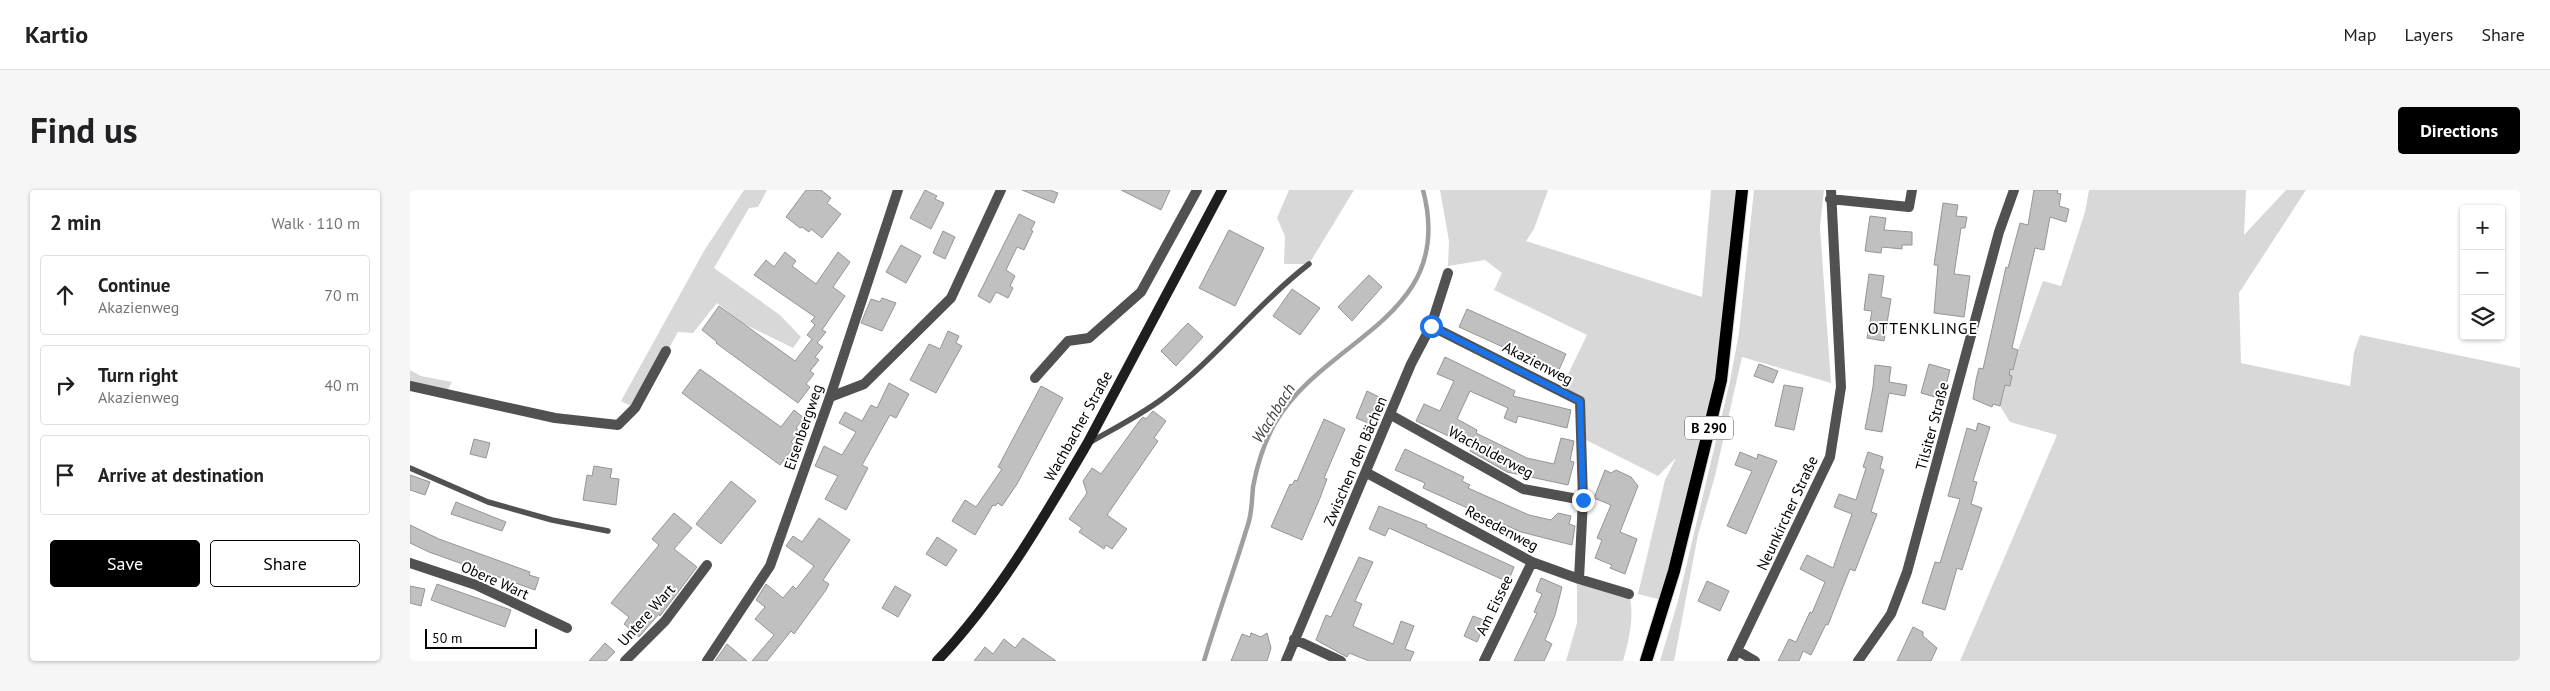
<!DOCTYPE html>
<html lang="en">
<head>
<meta charset="utf-8">
<style>
	:root { --surface:#fff; --page:#f6f6f6; --text:#202124; --muted:#757577; --line:#e0e0e0; --accent:#000 }
	body { margin:0; font-family:"PT Sans",sans-serif; background:var(--page); color:var(--text) }
	.controls { position:absolute; right:15px; top:15px; display:grid; overflow:hidden; border-radius:5px; box-shadow:0 1px 4px #0004 }
	.controls button { width:45px; height:45px; display:grid; place-items:center; padding:0; border:0; border-bottom:1px solid var(--line); background:var(--surface); color:var(--text); font:25px sans-serif }
	.scale { position:absolute; left:15px; bottom:12px; width:112px; box-sizing:border-box; padding-left:5px; border:2px solid #000; border-top:0; font-size:14px; line-height:18px; white-space:nowrap; color:#000; -webkit-text-stroke:4px #fff; paint-order:stroke }
	.stop { position:absolute; width:15px; height:15px; margin:-11px; border:4px solid #1a73e8; border-radius:50%; background:#fff }
	.stop.end { background:#1a73e8; border-color:#fff; box-shadow:0 1px 5px #0008 }
	.list { margin:0; padding:0; list-style:none }
	h2 { display:flex; justify-content:space-between; align-items:center; height:65px; margin:0; padding:0 20px; font-size:21px }
	h2 small { font-size:16px; font-weight:400; color:var(--muted) }
	.list li { display:grid; grid-template-columns:32px 1fr auto; gap:15px; align-items:center; box-sizing:border-box; height:80px; margin:0 10px 10px; padding:0 10px; border:1px solid var(--line); border-radius:5px }
	.list b { display:block; font-size:19px; white-space:nowrap }
	.list p { margin:0; font-size:16px; white-space:nowrap; color:var(--muted) }
	.list em { font-size:16px; font-style:normal; color:var(--muted) }
	.actions { display:flex; gap:10px; padding:15px 20px }
	.actions a { flex:1; padding:11px 0; border:1px solid var(--accent); border-radius:5px; text-align:center; font-size:18px; color:var(--accent) }
	.actions .main { background:var(--accent); color:#fff }
	.icon { flex:none; width:28px; height:28px; fill:none; stroke:currentColor; stroke-width:2; stroke-linecap:round; stroke-linejoin:round }
	.map { position:relative; flex:none; width:2110px; height:471px; overflow:hidden; border-radius:5px }
	header { display:flex; align-items:center; gap:30px; box-sizing:border-box; height:70px; padding:0 25px; background:var(--surface); border-bottom:1px solid var(--line) }
	header strong { font-size:24px }
	nav { display:flex; gap:28px; margin-inline-start:auto; font-size:18px }
	.intro { display:flex; align-items:center; justify-content:space-between; box-sizing:border-box; height:120px; padding:0 30px }
	h1 { margin:0; font-size:35px }
	.button { padding:12px 22px; border-radius:5px; background:var(--accent); color:#fff; font-size:18px; font-weight:700 }
	main { display:flex; gap:30px; padding:0 30px }
	aside { flex:1; background:var(--surface); border-radius:5px; box-shadow:0 1px 4px #0004 }
	.map>svg:first-child { display:block }
</style>
</head>
<body>
<header>
<strong>Kartio</strong>
<nav><a>Map</a><a>Layers</a><a>Share</a></nav>
</header>
<div class="intro"><h1>Find us</h1><a class="button">Directions</a></div>
<main>
<aside>
<h2>2 min<small>Walk · 110 m</small></h2>
<ul class="list">
<li><svg class="icon" aria-label="ahead" viewBox="0 0 24 24"><path d="M12 20V5M6 11l6-6 6 6"/></svg><div><b>Continue</b><p>Akazienweg</p></div><em>70 m</em></li>
<li><svg class="icon" aria-label="right" viewBox="0 0 24 24"><path d="M7 20v-9h11M14 6l5 5-5 5"/></svg><div><b>Turn right</b><p>Akazienweg</p></div><em>40 m</em></li>
<li><svg class="icon" aria-label="arrive" viewBox="0 0 24 24"><path d="M6 21V4h12l-3 4 3 4H6"/></svg><div><b>Arrive at destination</b></div></li>
</ul>
<div class="actions"><a class="main">Save</a><a>Share</a></div>
</aside>
<div class="map">
<svg width="2110" height="471" viewBox="0 0 2110 471">
	<rect width="100%" height="100%" fill="#fff"/>
	<path fill="#d8d8d8" d="M334,0H357L348,17L339,18L304,78L370,125L391,147L383,158L334,134L307,113L283,143L268,142L225,218L211,211L294,61Z
		M879,0H944L899,74H874L875,46L867,28Z
		M1030,0H1138L1124,39L1116,51L1292,107L1301,0H1332L1315,155L1255,411L1228,404L1255,290L1266,268L1248,286L1176,250L1170,211L1150,201L1177,145L1084,100L1092,83L1075,70L1038,76L1039,51Z
		M1344,0H1414L1410,37L1421,193L1332,167L1305,286L1288,345L1264,471H1250L1268,411L1320,191L1329,143Z
		M1679,0H1836L1834,45L1876,0H1896L1829,103L1831,173L1940,196L1944,162L1950,145L2110,178V471H1550L1647,245L1600,232L1590,216L1600,179L1603,180L1608,160L1633,91L1651,96L1675,22Z
		M0,180L11,186L42,192L35,204L0,196Z
		M1167,394L1219,404C1225,426 1219,450 1213,471H1156L1167,433Z"/>
	<g fill="none" stroke-linecap="round" stroke-linejoin="round">
		<path stroke="#9f9f9f" stroke-width="4.5" d="M794,471C808,424 825,378 839,331C842,320 842,308 843,297C847,275 854,253 865,233C916,146 1047,128 1013,0"/>
	</g>
	<path fill="#c0c0c0" stroke="#959595" d="M396,0H411L421,8L417,13L431,24L412,48L401,39L399,42L392,37L390,38L376,27Z
		M515,0L527,6L525,9L534,13L521,39L500,28Z
		M612,0H640L648,3L644,13Z
		M711,0H760L751,20Z
		M1624,0H1648L1647,3L1651,4L1649,16L1659,19L1656,32L1640,27L1634,60L1625,58L1602,158L1608,160L1603,180L1600,179L1599,185L1602,186L1600,196L1595,195L1590,216L1583,214L1582,217L1563,209L1566,190L1569,178L1573,179L1596,77L1598,78L1610,33L1618,35Z
		M1533,13L1548,15L1546,26L1557,27L1555,38H1551L1544,84L1560,86L1554,127L1524,123L1528,75H1524Z
		M609,24L625,32L621,40L623,41L614,60L607,57L596,80L605,86L600,96L603,98L598,108L586,102L580,113L568,106Z
		M1460,26L1476,28L1474,40L1502,42V55H1492V59L1472,57L1471,63L1455,61Z
		M819,40L854,58L825,116L789,98Z
		M533,41L545,47L535,69L523,63Z
		M491,55L511,66L496,93L476,82Z
		M375,62L386,71L382,76L406,94L428,62L440,72L423,97L435,106L412,140L416,142L407,153L413,157L405,167L409,170L400,181L404,184L396,194L400,197L388,213L306,153L307,152L292,140L309,116L385,171L402,149L397,145L405,135L401,131L405,127L344,85L356,70L364,77Z
		M1459,84L1474,86L1471,107L1481,109L1474,151L1457,148L1462,121L1454,120Z
		M959,85L972,97L942,131L928,117Z
		M882,99L910,118L890,145L863,126Z
		M472,108L486,113L472,141L451,133L461,109L470,112Z
		M1057,119L1156,164L1148,182L1049,137Z
		M778,133L793,147L766,176L751,161Z
		M538,141L549,146L546,153L552,156L526,203L500,190L519,154L530,159Z
		M1035,167L1105,201L1103,206L1161,220L1157,238L1108,226L1106,233L1094,228L1098,218L1060,201L1047,229L1067,240L1066,243L1117,268L1144,274L1151,248L1164,251L1160,271L1164,272L1158,295L1097,282L1060,261L1062,257L1006,231L1014,214L1030,221L1044,191L1027,184Z
		M1349,174L1368,181L1363,193L1344,186Z
		M1519,174L1540,180L1534,202L1527,200L1525,207L1511,203Z
		M1465,175L1481,177L1479,192L1497,195L1495,206L1479,203L1472,242L1455,239L1463,197Z
		M290,179L371,237L384,220L394,228L386,238L390,241L381,252L385,255L370,275L272,203Z
		M479,193L499,204L486,228L480,225L452,275L458,278L436,320L415,309L428,286L405,276L414,256L432,265L446,242L429,233L435,222L452,231L461,215L467,218Z
		M1374,195L1393,198L1384,240L1365,236Z
		M631,196L653,208L607,294L592,316L588,313L585,316L583,315L565,345L542,331L555,310L566,317L592,279L588,277Z
		M957,201L969,207L958,233L946,228Z
		M743,221L756,231L744,248L748,251L697,325L717,339L702,359L696,355L694,359L669,342L672,338L659,329L677,303L673,291L682,278L691,284L730,230L733,227L736,229Z
		M914,229L935,239L914,288L917,289L910,308L892,350L861,337L880,294L882,295L885,290L887,291Z
		M1568,233L1580,237L1563,291L1567,292L1561,314L1572,318L1552,380L1547,378L1535,420L1512,413L1525,372L1530,373L1550,309L1538,306L1557,238L1566,241Z
		M64,249L80,253L76,268L60,264Z
		M995,259L1054,287L1052,291L1060,295L1058,298L1119,325L1141,330L1148,323L1161,326L1159,334L1165,336L1162,355L1111,342L1013,298L1015,293L985,280Z
		M1330,262L1347,269L1348,264L1367,271L1336,344L1317,336L1342,281L1325,275Z
		M1458,262L1473,267L1470,278L1474,280L1461,322L1467,324L1445,381L1440,379L1418,435L1416,434L1401,465L1393,461L1389,471H1368L1379,449L1386,452L1400,422L1402,423L1415,392L1390,379L1397,365L1423,378L1442,324L1424,317L1429,304L1446,310L1456,278L1453,277Z
		M184,276L202,279L200,288L209,289L206,315L173,310L177,285L182,286Z
		M1195,280L1201,283L1206,280L1221,287L1228,296L1210,342L1227,349L1215,384L1200,378L1202,375L1185,368L1192,350L1187,348L1201,315L1184,308Z
		M0,285L20,292L15,305L0,300Z
		M321,291L346,311L311,354L286,334Z
		M46,312L96,332L92,341L41,324Z
		M969,316L1017,335L1016,337L1104,377L1098,392L979,338L975,346L959,339Z
		M264,323L282,338L264,359L287,377L250,426L249,424L229,447L214,434L219,427L201,413L249,355L242,349Z
		M409,328L440,350L413,390L419,394L416,400L384,444L381,441L357,471H342L364,445L345,429L355,417L346,410L356,394L373,408L383,396L386,399L404,376L376,356L383,346L392,352Z
		M0,335L29,349L120,382L119,385L129,388L125,400L19,362L0,353Z
		M527,347L547,360L536,376L516,364Z
		M949,367L963,372L945,411L952,414L943,436L983,454L991,431L1004,436L995,459L1004,462L1000,471H959L939,463L937,467L906,450L916,425L921,427Z
		M1131,388L1152,397L1145,425L1135,450L1142,454L1134,471H1104L1127,423L1124,422L1132,404L1126,401Z
		M1297,391L1319,401L1310,421L1288,411Z
		M27,394L101,420L95,437L21,410Z
		M0,396L15,399L11,416L0,413Z
		M485,396L501,405L488,427L472,418Z
		M1063,426L1076,431L1067,452L1054,446Z
		M1503,437L1513,442V446L1527,458L1521,471H1487Z
		M841,443L851,447L857,443L861,458L857,471H821L832,444L840,447Z
		M613,448L646,471H564L575,457L583,464L594,449L605,458Z
		M195,453L205,462L196,471H179Z
		M317,454L337,471H305Z"/>
	<g fill="none" stroke-linecap="round" stroke-linejoin="round">
		<g stroke="#dbdbdb" stroke-width="14">
			<path id="primary" d="M1236,471L1264,381L1311,190L1332,0"/>
		</g>
		<path stroke="#515151" stroke-width="5.5" d="M679,253C703,239 729,226 752,209C805,170 846,115 899,74
			M0,278L78,312L142,330L198,341"/>
		<path stroke="#515151" stroke-width="10" d="M1420,9L1499,17L1502,0
			M1021,136L1170,211L1173,310L1169,389
			M625,188L658,151L679,148L731,102L787,0
			M0,196L145,228L208,235L225,218L256,161
			M420,207L454,194L541,108L591,0
			M981,225L1113,299L1173,310
			M957,283L1122,372L1169,389L1219,404
			M0,373L66,395L157,438
			M884,449L931,471
			M1328,461L1345,471
			M215,471L255,431L297,375
			M297,471L360,376L420,207L488,0
			M876,471L1001,174L1021,136L1038,83
			M1074,471L1122,372
			M1322,471L1420,267L1431,197L1421,0
			M1448,471L1481,424L1497,382L1589,42L1604,0"/>
		<path stroke="#1e1e1e" stroke-width="10" d="M527,471C588,407 633,329 677,254L812,0"/>
		<use href="#primary" stroke="#000" stroke-width="12"/>
	</g>
	<g fill="none" stroke-linecap="round" stroke-linejoin="round">
		<path stroke="#1a73e8" stroke-width="6" d="M1021,136L1170,211L1173,310"/>
	</g>
	<g text-anchor="middle" dominant-baseline="central" stroke-width="4" stroke-linejoin="round" paint-order="stroke">
		<rect fill="#fff" stroke="#4c4c4c" stroke-width="1" x="1275" y="226.5" width="48" height="23" rx="4"/>
		<g font-size="14" font-weight="bold" fill="#000">
			<text x="1299" y="238">B 290</text>
		</g>
		<g font-size="15" fill="#000" stroke="#fff">
			<text transform="translate(1128 173) rotate(27)">Akazienweg</text>
			<text transform="translate(668 236) rotate(-61)">Wachbacher Straße</text>
			<text transform="translate(1522 236) rotate(-75)">Tilsiter Straße</text>
			<text transform="translate(393 237) rotate(-71)">Eisenbergweg</text>
			<text transform="translate(1081 262) rotate(28)">Wacholderweg</text>
			<text transform="translate(945 271) rotate(-67)">Zwischen den Bächen</text>
			<text transform="translate(1377 323) rotate(-65)">Neunkircher Straße</text>
			<text transform="translate(1092 338) rotate(28)">Resedenweg</text>
			<text transform="translate(85 390) rotate(24)">Obere Wart</text>
			<text transform="translate(1084 415) rotate(-64)">Am Eissee</text>
			<text transform="translate(236 425) rotate(-48)">Untere Wart</text>
		</g>
		<g font-size="16" letter-spacing="1" fill="#000" stroke="#fff">
			<text x="1513" y="138">OTTENKLINGE</text>
		</g>
		<g font-size="16" font-style="italic" fill="#404040" stroke="#fff">
			<text transform="translate(863 223) rotate(-58)">Wachbach</text>
		</g>
	</g>
</svg>
<div class="controls">
<button>+</button>
<button>−</button>
<button><svg class="icon" aria-label="layers" viewBox="0 0 24 24"><path d="M12 4l9 5-9 5-9-5zM3 14l9 5 9-5"/></svg></button>
</div>
<div class="scale">50 m</div>
<div class="stop" style="left:1021px;top:136px"></div>
<div class="stop end" style="left:1173px;top:310px"></div>
</div>
</main>
</body>
</html>
